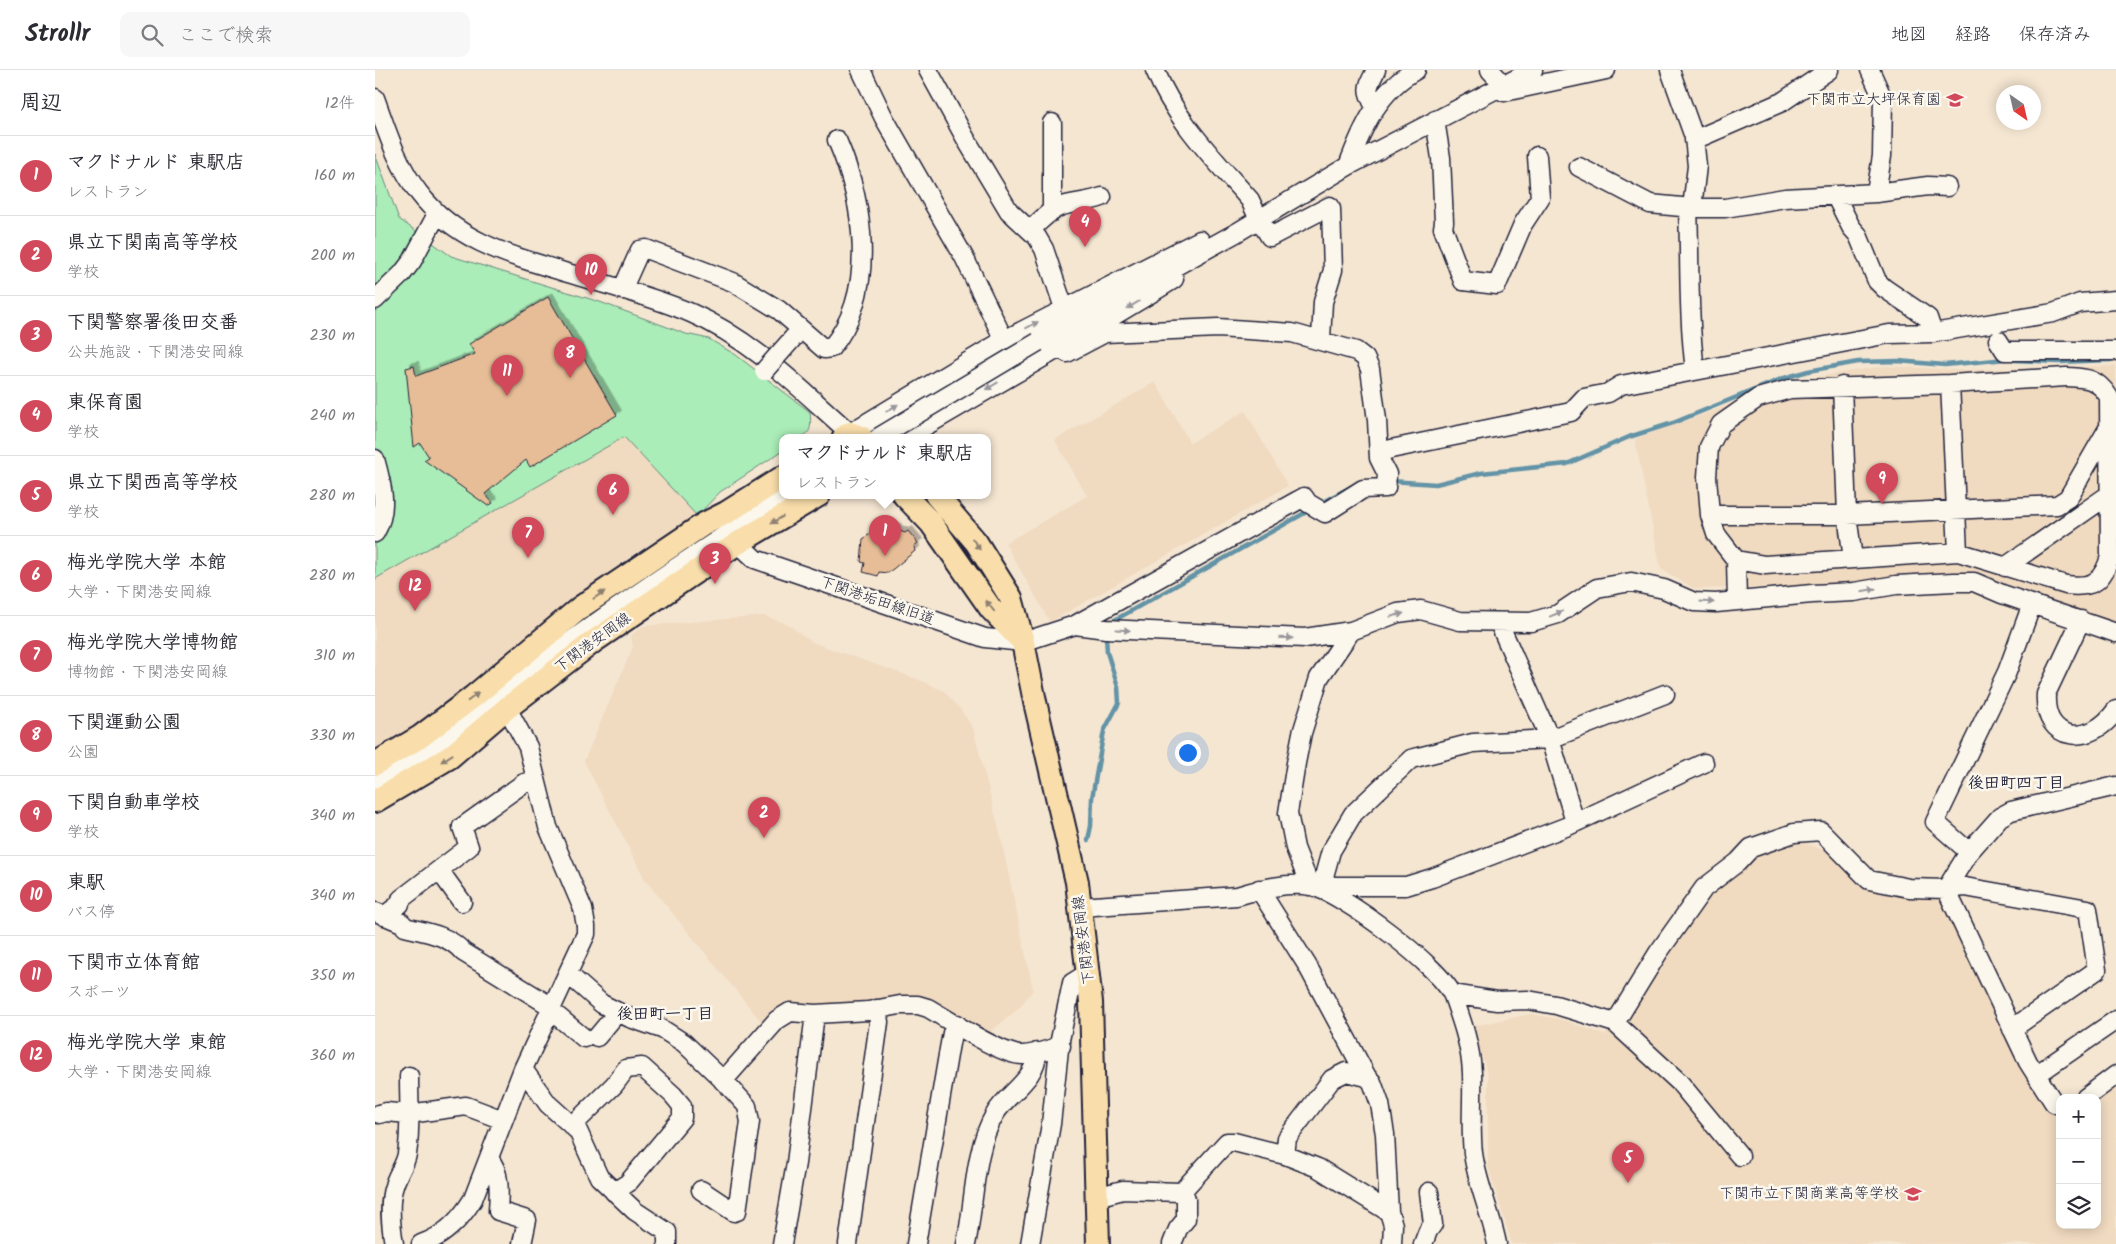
<!DOCTYPE html>
<html lang="ja">
<head>
<meta charset="utf-8">
<style>
	:root { --surface:#fff; --page:#f7f7f7; --text:#2b2b33; --muted:#7c7c81; --line:#e1e1e2; --accent:#d1495b }
	body { margin:0; font-family:Kalam,"Klee One",sans-serif; background:var(--page); color:var(--text) }
	.controls { position:absolute; right:15px; bottom:15px; display:grid; overflow:hidden; border-radius:10px; box-shadow:0 2px 12px #0003 }
	.controls button { width:45px; height:45px; display:grid; place-items:center; padding:0; border:0; border-bottom:1px solid var(--line); background:var(--surface); color:var(--text); font:25px sans-serif }
	.compass { position:absolute; left:1621px; top:15px; width:45px; height:45px; border-radius:50%; background:var(--surface); box-shadow:0 2px 12px #0003; rotate:146deg }
	.you { position:absolute; left:812px; top:682px; width:18px; height:18px; margin:-12px; border:4px solid #fff; border-radius:50%; background:#1a73e8; box-shadow:0 0 0 8px #1a73e833 }
	.badge { display:grid; place-items:center; width:32px; height:32px; border-radius:50%; background:var(--accent); color:#fff; font-size:16px; font-weight:700 }
	.pin { position:absolute; translate:-50% -41px; filter:drop-shadow(0 1px 2px #0008) }
	.pin::after { content:''; position:absolute; top:26px; width:18px; height:15px; background:inherit; clip-path:polygon(0 0,100% 0,50% 100%) }
	.popup { position:absolute; left:404px; top:364px; width:212px; height:65px; box-sizing:border-box; display:grid; place-content:center; border-radius:10px; background:var(--surface); filter:drop-shadow(0 1px 4px #0005); font-size:16px; white-space:nowrap; color:var(--muted) }
	.popup b { font-size:19px; color:var(--text) }
	.popup::after { content:''; position:absolute; left:50%; top:100%; margin-left:-10px; border:10px solid transparent; border-top-color:var(--surface) }
	.list { margin:0; padding:0; list-style:none }
	h2 { display:flex; justify-content:space-between; align-items:center; height:65px; margin:0; padding:0 20px; font-size:21px }
	h2 small { font-size:16px; font-weight:400; color:var(--muted) }
	.list li { display:grid; grid-template-columns:32px 1fr auto; gap:15px; align-items:center; box-sizing:border-box; height:80px; padding:0 20px; border-top:1px solid var(--line) }
	.list b { display:block; font-size:19px; white-space:nowrap }
	.list p { margin:0; font-size:16px; white-space:nowrap; color:var(--muted) }
	.list em { font-size:16px; font-style:normal; color:var(--muted) }
	.icon { flex:none; width:28px; height:28px; fill:none; stroke:currentColor; stroke-width:2; stroke-linecap:round; stroke-linejoin:round }
	.map { position:relative; flex:none; width:1741px; height:1174px; overflow:hidden }
	header { display:flex; align-items:center; gap:30px; box-sizing:border-box; height:70px; padding:0 25px; background:var(--surface); border-bottom:1px solid var(--line) }
	header strong { font-size:24px }
	nav { display:flex; gap:28px; margin-inline-start:auto; font-size:18px }
	.search { width:350px; height:45px; background:var(--page); display:flex; align-items:center; gap:12px; box-sizing:border-box; padding:0 18px; border-radius:10px; color:var(--muted); font-size:19px }
	main { display:flex }
	aside { flex:1; background:var(--surface) }
	.map>svg:first-child { display:block }
</style>
</head>
<body>
<header>
<strong>Strollr</strong>
<div class="search"><svg class="icon" aria-label="search" viewBox="0 0 24 24"><circle cx="10" cy="10" r="6"/><path d="M15 15l6 6"/></svg>ここで検索</div>
<nav><a>地図</a><a>経路</a><a>保存済み</a></nav>
</header>
<main>
<aside>
<h2>周辺<small>12件</small></h2>
<ul class="list">
<li><span class="badge">1</span><div><b>マクドナルド 東駅店</b><p>レストラン</p></div><em>160 m</em></li>
<li><span class="badge">2</span><div><b>県立下関南高等学校</b><p>学校</p></div><em>200 m</em></li>
<li><span class="badge">3</span><div><b>下関警察署後田交番</b><p>公共施設 · 下関港安岡線</p></div><em>230 m</em></li>
<li><span class="badge">4</span><div><b>東保育園</b><p>学校</p></div><em>240 m</em></li>
<li><span class="badge">5</span><div><b>県立下関西高等学校</b><p>学校</p></div><em>280 m</em></li>
<li><span class="badge">6</span><div><b>梅光学院大学 本館</b><p>大学 · 下関港安岡線</p></div><em>280 m</em></li>
<li><span class="badge">7</span><div><b>梅光学院大学博物館</b><p>博物館 · 下関港安岡線</p></div><em>310 m</em></li>
<li><span class="badge">8</span><div><b>下関運動公園</b><p>公園</p></div><em>330 m</em></li>
<li><span class="badge">9</span><div><b>下関自動車学校</b><p>学校</p></div><em>340 m</em></li>
<li><span class="badge">10</span><div><b>東駅</b><p>バス停</p></div><em>340 m</em></li>
<li><span class="badge">11</span><div><b>下関市立体育館</b><p>スポーツ</p></div><em>350 m</em></li>
<li><span class="badge">12</span><div><b>梅光学院大学 東館</b><p>大学 · 下関港安岡線</p></div><em>360 m</em></li>
</ul>
</aside>
<div class="map">
<svg width="1741" height="1174" viewBox="0 0 1741 1174">
	<defs>
		<filter id="shadow"><feDropShadow dx="4.5" dy="-4.5" stdDeviation="0" flood-color="#0004"/></filter>
	</defs>
	<rect width="100%" height="100%" fill="#f5e6d2"/>
	<filter id="ink" filterUnits="userSpaceOnUse"><feTurbulence type="fractalNoise" baseFrequency=".02" numOctaves="2"/><feDisplacementMap in="SourceGraphic" scale="10" xChannelSelector="R" yChannelSelector="G"/><feConvolveMatrix kernelMatrix="1 2 1 2 8 2 1 2 1" color-interpolation-filters="sRGB"/></filter>
	<g filter="url(#ink)">
		<path fill="#f0dac0" d="M1510,296L1582,300L1741,296V554L1605,504L1525,506L1482,515L1320,519L1286,499L1260,369L1338,341L1414,311Z
			M780,312L815,373L870,341L913,416L675,552L630,473L712,426L680,370Z
			M249,367L322,446L255,487L195,531L100,609L65,644L0,686V509Z
			M389,546L412,554L439,573L542,609L569,621L585,639L598,658L625,764L658,920L644,938L613,964L526,931L390,956L271,811L209,691L258,577L256,565L268,556Z
			M1424,771L1451,781L1493,820L1531,826L1559,820L1599,880L1685,1035V1155H1722V1028L1741,1005V1174H1137L1113,1096V1006L1098,956L1156,944L1188,950L1230,965L1283,883L1363,792Z"/>
		<path fill="#aaedb8" stroke="#66887a" d="M0,84L24,149L76,186L225,232L311,264L334,269L361,285L435,342C438,368 431,367 408,367L407,381L345,422L322,446L249,367L0,509Z"/>
		<g fill="none" stroke-linecap="round" stroke-linejoin="round">
			<path stroke="#6493a6" stroke-width="4.5" d="M1639,290L1683,292L1736,290
				M1015,411L1061,414L1106,403L1192,394L1254,367L1298,353L1406,309L1433,301L1483,292L1523,291L1570,295L1631,289
				M944,434L985,412
				M738,551L935,440
				M713,770L716,756L717,728L729,661L744,633L743,617L732,582L731,567"/>
		</g>
		<path fill="#e6bd96" stroke="#22223b" filter="url(#shadow)" d="M173,227L242,345L155,397L151,390L110,424L118,433L113,436L49,390L54,387L45,373L39,377L31,298L39,296L41,306L100,284L94,274Z
			M507,456L521,458L522,460L530,463L533,461L543,473L539,476L540,481L513,503L504,502L503,506L488,502L490,493L486,492L488,469Z"/>
		<g fill="none" stroke-linecap="round" stroke-linejoin="round">
			<g stroke="#22223b" stroke-width="21">
				<path id="minor" d="M486,0L509,48L589,187L629,270
					M553,0L592,71L634,141L662,167L669,179L689,238
					M780,0C800,50 840,90 875,130L881,143
					M1115,0L1129,15
					M1295,0L1319,67L1322,96L1317,138
					M1495,0L1508,29L1507,86L1501,123
					M1129,22L1231,0
					M0,28C12,61 22,95 44,123C79,169 130,184 183,200C227,214 274,225 316,243C377,269 426,320 475,363L478,367
					M1000,37C990,19 992,18 1001,0
					M1060,50L1066,88L1069,152L1068,158L1088,211L1122,215L1148,154L1165,128L1162,86
					M1319,70L1407,32L1454,0
					M973,96C987,58 1004,20 1041,0
					M1204,97L1275,134L1317,138H1350L1410,128L1501,123L1553,116L1572,117
					M1460,125L1476,157L1483,165L1502,211L1509,218L1553,248L1558,263
					M1313,137C1315,191 1313,246 1320,300
					M677,142V53
					M887,154L895,167L955,136L956,139L958,200L948,232L946,269
					M655,160C665,152 675,139 687,136C701,132 714,132 727,127
					M247,220L265,180L271,179L358,212L404,240L449,279L456,278C503,221 489,133 462,70
					M0,230L27,204L37,191L62,144
					M1623,270L1630,281H1741
					M663,272L861,163L973,96L1158,0
					M1691,307C1712,308 1722,308 1734,327L1735,487C1727,513 1717,518 1691,515L1583,482L1390,495L1361,490L1341,464L1335,445L1332,407L1334,377L1346,354L1383,328L1415,319L1575,314Z
					M1575,314L1583,482
					M1467,316L1472,445L1478,489
					M475,363L629,270L825,170
					M532,367C621,314 711,264 799,209
					M1004,383L1016,379L1196,342L1209,328L1233,323L1246,315L1514,264L1558,263L1678,243L1705,233L1741,230
					M0,389C7,414 14,439 0,463
					M1335,445H1472L1682,435L1693,428L1735,355
					M363,473L380,489L610,568L648,572L700,555L929,427L933,433L950,443L988,419L1011,418L1012,404L1004,388L1002,350L995,299L990,288L981,281L917,263L843,258L730,263L692,283L687,274
					M1361,490L1362,531
					M1630,497L1735,424
					M1706,550L1671,624C1668,673 1716,677 1741,640
					M1124,553L1175,669L1200,752
					M700,555L731,559L930,568L976,561L1023,543L1046,540L1085,551L1156,552L1183,544L1222,518L1256,512L1289,519L1319,532L1341,533L1437,524L1479,522L1521,515L1579,512H1599L1627,524L1741,563
					M1290,624L1175,669L1098,673L1036,689L978,744L956,781L948,810L957,816H1031L1057,808L1193,756L1329,693
					M0,715C37,695 73,670 107,643C126,627 145,610 165,594C244,534 328,479 412,425
					M1594,782L1625,747L1636,741L1741,716
					M64,800L87,832
					M935,816L920,778L913,743L921,693L927,663L944,608L976,561
					M884,819L932,895L992,1007
					M1571,819L1594,782L1560,752L1632,602L1657,534
					M1571,819L1653,992L1679,1033L1685,1035
					M705,837L862,826C885,819 912,812 936,816C966,822 1067,898 1078,926C1087,951 1096,977 1097,1003C1098,1030 1095,1056 1098,1083C1102,1114 1116,1143 1122,1174
					M1,842L27,853L30,857C50,862 74,865 88,882L177,937
					M9,846L25,834L26,829L94,777L87,757L149,713L161,711
					M193,904L227,934L255,948L287,959L309,973L352,1014L372,1036L375,1052L362,1141L359,1142L326,1120
					M1077,924L1122,931L1153,930L1181,935L1240,953L1304,1012L1365,1086
					M175,940L209,968
					M1240,953L1283,883L1329,818L1363,792L1376,778L1419,763L1446,761L1494,810L1534,818L1571,819L1590,817L1713,839L1722,900L1637,959
					M222,967L242,943
					M148,999L173,1034L203,1061L224,1107L260,1141L292,1162V1174
					M1661,1005L1741,950
					M348,1011L402,950L415,942L440,944L493,941L525,935H543L553,938C574,950 626,985 647,985C660,985 674,979 686,976
					M1710,1028L1741,1005
					M4,1044L11,1042L34,1044L91,1036L128,1050
					M197,1056L239,1015L251,999L267,997L298,1025L307,1036V1048L253,1113L239,1122
					M910,1085L912,1068L957,1009L971,1002L992,1007L997,1012L1005,1034L1010,1064L1014,1142L1018,1155L1017,1174
					M114,1089C126,1101 124,1125 123,1141L152,1150L147,1174
					M721,1127L748,1120L804,1122L808,1120L852,1072H859L910,1085L943,1098L1014,1142
					M19,1174C16,1156 13,1133 19,1116C22,1104 30,1096 32,1084C36,1058 34,1032 34,1006
					M46,1174C68,1167 86,1149 98,1129L148,999L211,864V856L208,839L173,757L153,677L132,638
					M407,1174L421,1093L440,944
					M473,1174L504,952L502,939
					M541,1174L574,979L577,963L582,954
					M591,1174C600,1133 598,1081 620,1044C632,1023 662,1009 662,982
					M655,1174L676,1054L685,970L697,913L713,903
					M797,1174L803,1159L811,1149V1129L808,1120
					M1048,1174L1053,1161L1058,1154L1054,1122"/>
			</g>
			<g stroke="#22223b" stroke-width="26">
				<path id="major" d="M469,367L475,363L486,367
					M529,425L556,453L616,539L646,570
					M561,425L601,472L636,528L648,572L660,632L702,812L716,932L723,1174
					M0,694L45,667L98,627L206,537L329,454L351,443L408,407
					M0,731L75,687L132,638L219,571L363,473L444,425"/>
			</g>
			<use href="#minor" stroke="#fbf7ec" stroke-width="18"/>
			<use href="#major" stroke="#f9deab" stroke-width="22"/>
			<g stroke="#22223b" stroke-width="21" stroke-linecap="butt">
				<path id="minor-bridge" d="M389,301L419,267
					M504,367L663,272"/>
			</g>
			<use href="#minor-bridge" stroke="#fbf7ec" stroke-width="18"/>
		</g>
		<defs><path id="oneway-solid" d="M-6-.8H1V-3.2L6.5 0L1 3.2V.8H-6Z" transform="scale(1.25)"/></defs>
		<g fill="#99979c">
			<use href="#oneway-solid" transform="translate(758 235) rotate(149)"/>
			<use href="#oneway-solid" transform="translate(657 255) rotate(-28)"/>
			<use href="#oneway-solid" transform="translate(617 316) rotate(149)"/>
			<use href="#oneway-solid" transform="translate(517 338) rotate(-31)"/>
			<use href="#oneway-solid" transform="translate(1494 520) rotate(-10)"/>
			<use href="#oneway-solid" transform="translate(1332 532) rotate(4)"/>
			<use href="#oneway-solid" transform="translate(1181 544) rotate(-23)"/>
			<use href="#oneway-solid" transform="translate(1022 545) rotate(-15)"/>
			<use href="#oneway-solid" transform="translate(748 560) rotate(3)"/>
			<use href="#oneway-solid" transform="translate(911 568) rotate(2)"/>
		</g>
		<g fill="#8e8073">
			<use href="#oneway-solid" transform="translate(402 450) rotate(149)"/>
			<use href="#oneway-solid" transform="translate(601 474) rotate(55)"/>
			<use href="#oneway-solid" transform="translate(224 525) rotate(-34)"/>
			<use href="#oneway-solid" transform="translate(615 536) rotate(-128)"/>
			<use href="#oneway-solid" transform="translate(98 627) rotate(-38)"/>
			<use href="#oneway-solid" transform="translate(72 688) rotate(147)"/>
		</g>
	</g>
	<defs>
		<g id="school-bare" transform="scale(1.35)"><path d="M0-5L7-2L0 1L-7-2ZM-4 1L0 2.5L4 1V4Q0 6-4 4Z" fill="#d1495b" stroke="#fbf7ec" stroke-width="2.5" paint-order="stroke"/></g>
	</defs>
	<g fill-rule="evenodd">
		<use href="#school-bare" x="1580" y="30"/>
		<use href="#school-bare" x="1538" y="1124"/>
	</g>
	<g text-anchor="middle" dominant-baseline="central" stroke-width="5" stroke-linejoin="round" paint-order="stroke">
		<g font-size="15" fill="#22223b" stroke="#fbf7ec" text-anchor="end">
			<text x="1566" y="30">下関市立大坪保育園</text>
			<text x="1524" y="1124">下関市立下関商業高等学校</text>
		</g>
		<g font-size="15" fill="#22223b" stroke="#fbf7ec">
			<text transform="translate(502 531) rotate(19)">下関港垢田線旧道</text>
			<text transform="translate(218 573) rotate(-36)">下関港安岡線</text>
			<text transform="translate(709 870) rotate(-97)">下関港安岡線</text>
		</g>
		<g font-size="16" font-weight="bold" fill="#22223b" stroke="#fbf7ec">
			<text x="1641" y="713">後田町四丁目</text>
			<text x="290" y="944">後田町一丁目</text>
		</g>
	</g>
</svg>
<div class="controls">
<button>+</button>
<button>−</button>
<button><svg class="icon" aria-label="layers" viewBox="0 0 24 24"><path d="M12 4l9 5-9 5-9-5zM3 14l9 5 9-5"/></svg></button>
</div>
<svg class="compass" viewBox="-18 -18 36 36"><path d="M0-13l5 13h-10z" fill="#e53935"/><path d="M0 13l5-13h-10z" fill="#7c7c81"/></svg>
<div class="you"></div>
<div class="pin badge" style="left:510px;top:486px">1</div>
<div class="popup"><b>マクドナルド 東駅店</b>レストラン</div>
<div class="pin badge" style="left:389px;top:768px">2</div>
<div class="pin badge" style="left:340px;top:514px">3</div>
<div class="pin badge" style="left:710px;top:177px">4</div>
<div class="pin badge" style="left:1253px;top:1113px">5</div>
<div class="pin badge" style="left:238px;top:445px">6</div>
<div class="pin badge" style="left:153px;top:488px">7</div>
<div class="pin badge" style="left:195px;top:308px">8</div>
<div class="pin badge" style="left:1507px;top:434px">9</div>
<div class="pin badge" style="left:216px;top:225px">10</div>
<div class="pin badge" style="left:132px;top:326px">11</div>
<div class="pin badge" style="left:40px;top:541px">12</div>
</div>
</main>
</body>
</html>
